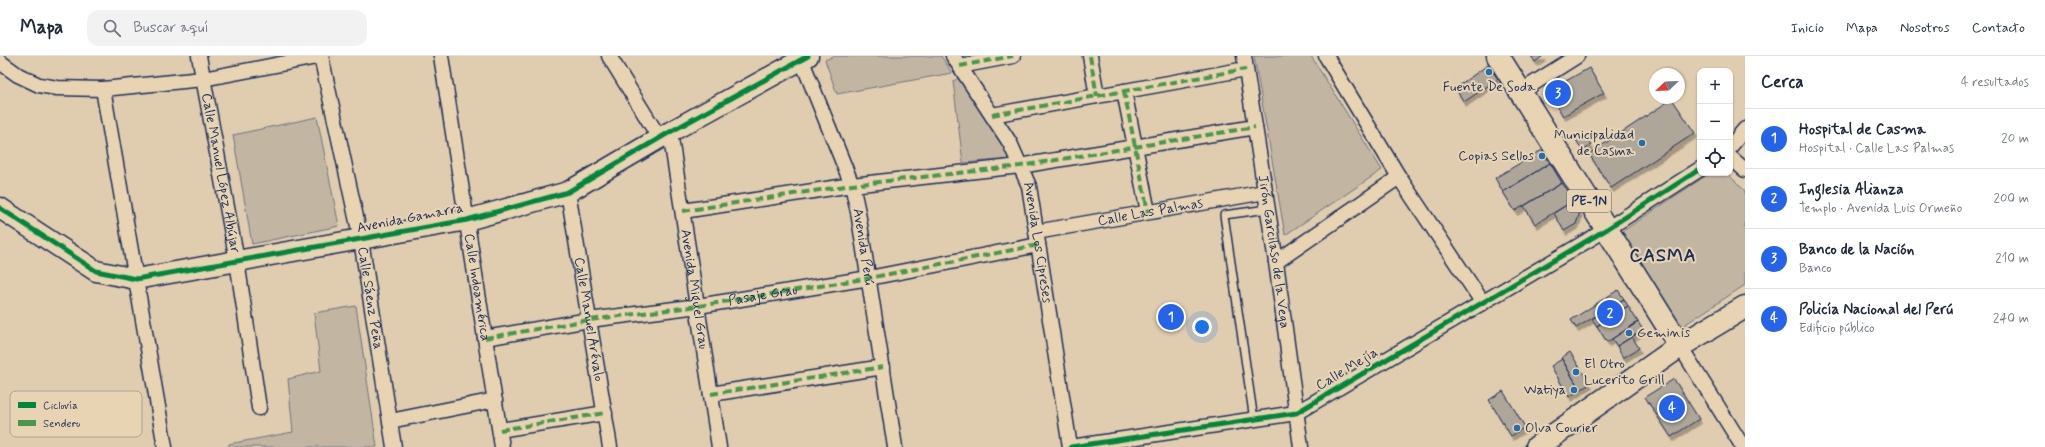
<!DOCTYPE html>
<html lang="es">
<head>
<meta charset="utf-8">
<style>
	:root { --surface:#fff; --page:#f2f2f3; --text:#1f2937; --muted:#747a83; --line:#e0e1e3; --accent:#2563eb }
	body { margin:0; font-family:Mynerve,sans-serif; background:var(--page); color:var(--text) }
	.controls { position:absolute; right:12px; top:12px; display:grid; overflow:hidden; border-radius:8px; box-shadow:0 1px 3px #0004 }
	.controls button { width:36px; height:36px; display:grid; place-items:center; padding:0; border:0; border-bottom:1px solid var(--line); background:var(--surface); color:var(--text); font:20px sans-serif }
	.compass { position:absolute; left:1649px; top:12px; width:36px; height:36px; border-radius:50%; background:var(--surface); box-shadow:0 1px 3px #0004; rotate:247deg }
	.you { position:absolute; left:1202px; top:271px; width:14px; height:14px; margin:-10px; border:3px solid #fff; border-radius:50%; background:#1a73e8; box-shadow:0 0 0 6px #1a73e833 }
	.badge { display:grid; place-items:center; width:26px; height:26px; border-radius:50%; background:var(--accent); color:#fff; font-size:13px; font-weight:700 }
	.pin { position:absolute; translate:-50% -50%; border:2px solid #fff; box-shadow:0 1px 4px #0006 }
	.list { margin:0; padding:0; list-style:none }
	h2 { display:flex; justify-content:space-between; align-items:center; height:52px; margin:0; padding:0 16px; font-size:17px }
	h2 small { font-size:13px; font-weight:400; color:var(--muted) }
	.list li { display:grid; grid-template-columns:26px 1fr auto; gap:12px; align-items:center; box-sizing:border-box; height:60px; padding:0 16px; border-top:1px solid var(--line) }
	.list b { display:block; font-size:15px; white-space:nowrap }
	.list p { margin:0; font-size:13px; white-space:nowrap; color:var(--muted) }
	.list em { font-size:13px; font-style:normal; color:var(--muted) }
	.icon { flex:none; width:22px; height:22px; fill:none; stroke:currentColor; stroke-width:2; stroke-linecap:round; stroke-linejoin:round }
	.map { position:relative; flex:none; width:1745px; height:391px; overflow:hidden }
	header { display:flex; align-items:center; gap:24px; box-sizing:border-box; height:56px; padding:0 20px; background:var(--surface); border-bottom:1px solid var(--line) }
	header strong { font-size:19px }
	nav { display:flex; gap:22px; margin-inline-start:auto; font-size:14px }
	.search { width:280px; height:36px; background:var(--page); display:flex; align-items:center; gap:10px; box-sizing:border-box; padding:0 14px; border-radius:12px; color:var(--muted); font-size:15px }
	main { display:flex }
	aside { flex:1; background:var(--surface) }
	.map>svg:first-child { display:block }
</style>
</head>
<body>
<header>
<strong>Mapa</strong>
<div class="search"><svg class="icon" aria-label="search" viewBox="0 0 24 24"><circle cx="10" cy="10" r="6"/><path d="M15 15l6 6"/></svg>Buscar aquí</div>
<nav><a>Inicio</a><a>Mapa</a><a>Nosotros</a><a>Contacto</a></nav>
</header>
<main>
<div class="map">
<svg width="1745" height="391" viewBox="0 0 1745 391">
	<defs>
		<filter id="shadow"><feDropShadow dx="2.5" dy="4.5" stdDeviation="0" flood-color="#0004"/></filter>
	</defs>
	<rect width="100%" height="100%" fill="#e0cdaf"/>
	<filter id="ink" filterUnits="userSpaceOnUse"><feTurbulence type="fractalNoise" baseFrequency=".025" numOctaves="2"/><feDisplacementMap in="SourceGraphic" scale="8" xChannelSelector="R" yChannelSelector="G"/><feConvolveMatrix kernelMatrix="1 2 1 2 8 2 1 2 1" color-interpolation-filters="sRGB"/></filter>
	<g filter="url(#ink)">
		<path fill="#c2b6a3" stroke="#6e7280" d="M834,0H941L952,17L837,38L825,4Z
			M1254,0H1311L1382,114L1285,179Z
			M961,21L1011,103L963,107L953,25Z
			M317,61L339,170L252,188L233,79Z
			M1710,117H1727L1745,135V229L1675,275L1614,181Z
			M356,250L377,391H229V388L293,376L288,323L321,315L314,257Z"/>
		<path fill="#afa69a" stroke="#1b2f5e" filter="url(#shadow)" d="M1531,0H1543L1535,6Z
			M1488,9L1498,23L1464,46L1455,32Z
			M1589,12L1604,37L1563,60L1548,35Z
			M1672,43L1695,77L1611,132L1589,98Z
			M1584,79L1591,89L1583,95L1576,84Z
			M1542,94L1550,107L1503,136L1495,122Z
			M1550,107L1562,127L1515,155L1503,136Z
			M1562,127L1573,145L1535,168L1524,150Z
			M1573,145L1580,156L1576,168L1564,175L1554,157Z
			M1618,234L1624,243L1576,272L1571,264Z
			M1624,243L1628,250L1597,270L1592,263Z
			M1628,250L1638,266L1607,286L1597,270Z
			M1638,266L1643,274L1617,290L1612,283Z
			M1632,281L1639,292L1623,302L1617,290Z
			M1570,296L1590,328L1580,334L1561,302Z
			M1562,303L1580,334L1569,341L1551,310Z
			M1674,323L1699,363L1671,381L1645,341Z
			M1503,335L1525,371L1511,380L1489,344Z"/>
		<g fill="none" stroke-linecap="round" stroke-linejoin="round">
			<g stroke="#1b2f5e" stroke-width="10">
				<path id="lane" d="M1254,364L1224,159L1268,153"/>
			</g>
			<g stroke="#1b2f5e" stroke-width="17">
				<g id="street">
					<path id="s1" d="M199,0L237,205L259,352"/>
					<path id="s2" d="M321,0L361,184L394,391"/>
					<path id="s3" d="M441,0L502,391"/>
					<path d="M609,0L660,83"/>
					<path id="s4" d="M800,0L852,129L858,156L895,391"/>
					<path id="s5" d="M953,0L1010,87L1029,130L1070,391"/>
					<path d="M1090,0L1097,40"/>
					<path id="s6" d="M1244,0L1276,206L1301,391"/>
					<path d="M0,6L18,19L39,29L57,32L103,33L203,23L322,0"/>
					<path d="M960,10L1013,0"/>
					<path d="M103,33L165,391"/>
					<path d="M1124,35L1148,156"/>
					<path d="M1520,36L1577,0"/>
					<path d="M992,59L1246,13"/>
					<path id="s7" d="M670,76L719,391"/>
					<path d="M1730,91L1745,73"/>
					<path d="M1730,101L1745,114"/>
					<path d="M1399,121L1483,247"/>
					<path id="s8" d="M568,136L610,391"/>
					<path d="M683,155L852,129L1020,110L1255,71"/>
					<path id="s9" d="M1036,176L1265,136"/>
					<path d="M1276,206L1399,121L1326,0"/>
					<path id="s10" d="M485,282L589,264L698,250L869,222L1038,189"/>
					<path d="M1680,290L1743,391"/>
					<path d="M711,338L883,311"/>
					<path d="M390,365L495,344"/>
					<path d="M500,374L605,357"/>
					<path d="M1071,391L1296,357L1607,173L1700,113"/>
				</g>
			</g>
			<g stroke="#1b2f5e" stroke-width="23">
				<path id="secondary" d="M0,152L96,215L136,223L467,164L568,136L670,76L808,0"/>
			</g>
			<g stroke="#1b2f5e" stroke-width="25">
				<path id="highway" d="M1498,0L1680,290
					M1537,391L1680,290L1745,251"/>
			</g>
			<use href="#lane" stroke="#e8d4b2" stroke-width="7"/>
			<use href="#street" stroke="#e8d4b2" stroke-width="14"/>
			<use href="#secondary" stroke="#e8d4b2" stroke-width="20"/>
			<use href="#highway" stroke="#e8d4b2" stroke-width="22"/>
			<path stroke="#49964d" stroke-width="4" stroke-dasharray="8 4" stroke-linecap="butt" d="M1090,0L1097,40
				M960,10L1013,0
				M1124,35L1148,156
				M992,59L1246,13
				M683,155L852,129L1020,110L1255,71
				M485,282L589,264L698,250L869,222L1038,189
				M711,338L883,311
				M500,374L605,357"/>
			<g stroke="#e8d4b2" stroke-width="8">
				<path id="cycleway" d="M0,152L96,215L136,223L467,164L568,136L670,76L808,0
					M1071,391L1296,357L1607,173L1700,113"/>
			</g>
			<use href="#cycleway" stroke="#00873e" stroke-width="5"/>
		</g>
	</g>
	<g fill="#1f6fb2" stroke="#e8d4b2" stroke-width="1.5">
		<circle cx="1489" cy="16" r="4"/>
		<circle cx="1642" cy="87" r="4"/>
		<circle cx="1542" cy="100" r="4"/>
		<circle cx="1629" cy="277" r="4"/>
		<circle cx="1576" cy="316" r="4"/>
		<circle cx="1574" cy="334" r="4"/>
		<circle cx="1517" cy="372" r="4"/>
	</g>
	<g text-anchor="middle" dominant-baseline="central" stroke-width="4" stroke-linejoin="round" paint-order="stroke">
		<rect fill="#e8d4b2" stroke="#586077" stroke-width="1" x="1567" y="134" width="44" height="22" rx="3"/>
		<g font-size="13" font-weight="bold" fill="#1b2f5e">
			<text x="1589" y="145">PE-1N</text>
		</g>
		<g font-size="14" fill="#1b2f5e" stroke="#e8d4b2" text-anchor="end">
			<text x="1489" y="31" text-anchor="middle">Fuente De Soda</text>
			<text x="1634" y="79">Municipalidad<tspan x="1634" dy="16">de Casma</tspan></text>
			<text x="1534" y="100">Copias Sellos</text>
			<text x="1637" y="277" text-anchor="start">Geminis</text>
			<text x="1584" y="308" text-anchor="start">El Otro<tspan x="1584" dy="16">Lucerito Grill</tspan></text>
			<text x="1566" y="334">Watiya</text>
			<text x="1525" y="372" text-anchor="start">Olva Courier</text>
		</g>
		<g font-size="14" fill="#1b2f5e" stroke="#e8d4b2">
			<text stroke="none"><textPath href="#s1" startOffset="119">Calle Manuel López Albújar</textPath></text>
			<text stroke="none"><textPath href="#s9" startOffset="116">Calle Las Palmas</textPath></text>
			<text transform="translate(410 162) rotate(-11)">Avenida Gamarra</text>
			<text stroke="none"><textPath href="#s5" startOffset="208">Avenida Los Cipreses</textPath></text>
			<text stroke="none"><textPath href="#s4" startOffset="202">Avenida Perú</textPath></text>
			<text stroke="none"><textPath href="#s6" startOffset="198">Jirón Garcilaso de la Vega</textPath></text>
			<text stroke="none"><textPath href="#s3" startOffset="234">Calle Indoamérica</textPath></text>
			<text stroke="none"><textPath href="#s7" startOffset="159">Avenida Miguel Grau</textPath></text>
			<text stroke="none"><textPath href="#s10" startOffset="281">Pasaje Grau</textPath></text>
			<text stroke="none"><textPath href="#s2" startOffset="247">Calle Sáenz Peña</textPath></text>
			<text stroke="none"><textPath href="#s8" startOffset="129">Calle Manuel Arévalo</textPath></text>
			<text transform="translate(1347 313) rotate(-31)">Calle Mejía</text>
		</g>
		<g font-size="18" font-weight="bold" letter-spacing="1" fill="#1b2f5e" stroke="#e8d4b2">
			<text x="1663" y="200">CASMA</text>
		</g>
	</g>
	<rect x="10" y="335" width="132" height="46" rx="6" fill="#e8d4b2" stroke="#aaa299" stroke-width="1"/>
	<rect x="18" y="346" width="18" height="6" fill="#00873e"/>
	<rect x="18" y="364" width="18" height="6" fill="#49964d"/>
	<g font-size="11" fill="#1b2f5e">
		<text x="43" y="353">Ciclovía</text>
		<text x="43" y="371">Sendero</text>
	</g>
</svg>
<div class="controls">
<button>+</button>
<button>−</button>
<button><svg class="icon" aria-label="locate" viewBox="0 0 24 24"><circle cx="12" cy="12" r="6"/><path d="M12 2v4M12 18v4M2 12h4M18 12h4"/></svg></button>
</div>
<svg class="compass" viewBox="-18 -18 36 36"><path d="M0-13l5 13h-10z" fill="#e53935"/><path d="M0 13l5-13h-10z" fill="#747a83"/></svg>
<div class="you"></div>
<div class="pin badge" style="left:1171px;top:261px">1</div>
<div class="pin badge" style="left:1610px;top:257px">2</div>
<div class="pin badge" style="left:1558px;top:37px">3</div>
<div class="pin badge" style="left:1672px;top:352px">4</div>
</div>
<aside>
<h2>Cerca<small>4 resultados</small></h2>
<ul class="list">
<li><span class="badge">1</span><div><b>Hospital de Casma</b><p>Hospital · Calle Las Palmas</p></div><em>20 m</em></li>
<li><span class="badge">2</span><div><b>Inglesia Alianza</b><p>Templo · Avenida Luis Ormeño</p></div><em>200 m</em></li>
<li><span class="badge">3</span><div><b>Banco de la Nación</b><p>Banco</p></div><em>210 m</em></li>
<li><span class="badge">4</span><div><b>Policía Nacional del Perú</b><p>Edificio público</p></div><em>240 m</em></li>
</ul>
</aside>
</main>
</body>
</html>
